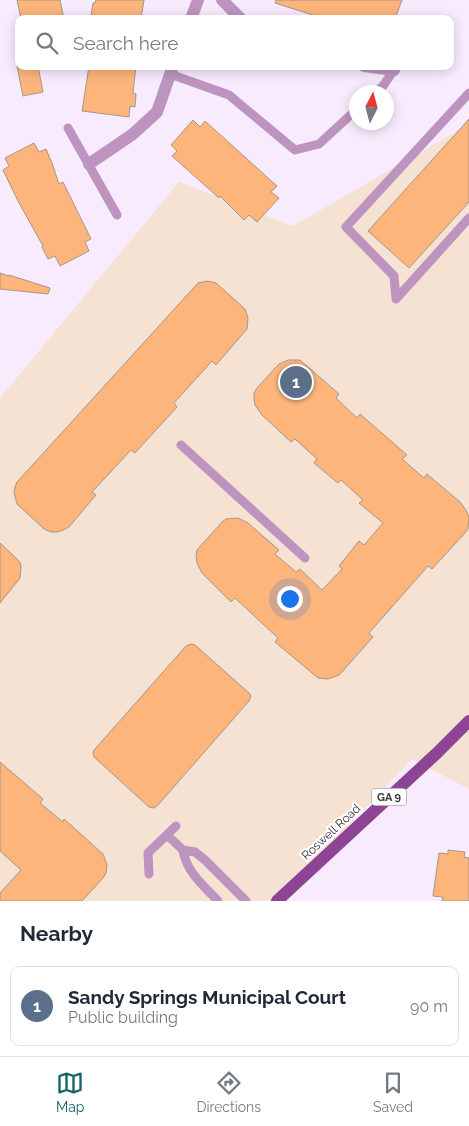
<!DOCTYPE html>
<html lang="en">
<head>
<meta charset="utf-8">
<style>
	:root { --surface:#fff; --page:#f6f6f7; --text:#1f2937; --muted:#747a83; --line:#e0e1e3; --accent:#126363 }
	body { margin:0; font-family:Raleway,sans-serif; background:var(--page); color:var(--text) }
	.compass { position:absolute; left:349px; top:85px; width:45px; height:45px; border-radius:50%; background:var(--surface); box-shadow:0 2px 12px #0003; rotate:6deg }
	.you { position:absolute; left:289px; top:598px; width:18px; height:18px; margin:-12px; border:4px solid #fff; border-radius:50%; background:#1a73e8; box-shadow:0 0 0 8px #1a73e833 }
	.badge { display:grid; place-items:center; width:32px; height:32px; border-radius:50%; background:var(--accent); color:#fff; font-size:16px; font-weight:700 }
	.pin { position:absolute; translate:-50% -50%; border:2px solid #fff; box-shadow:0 1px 5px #0006 }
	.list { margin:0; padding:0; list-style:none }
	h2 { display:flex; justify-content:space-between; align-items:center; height:65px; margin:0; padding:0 20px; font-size:21px }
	h2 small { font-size:16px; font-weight:400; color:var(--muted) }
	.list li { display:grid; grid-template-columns:32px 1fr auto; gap:15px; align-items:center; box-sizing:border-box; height:80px; margin:0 10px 10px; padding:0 10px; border:1px solid var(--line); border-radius:10px }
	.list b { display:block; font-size:19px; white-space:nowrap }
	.list p { margin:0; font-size:16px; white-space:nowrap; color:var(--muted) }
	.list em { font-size:16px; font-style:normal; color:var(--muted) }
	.icon { flex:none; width:28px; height:28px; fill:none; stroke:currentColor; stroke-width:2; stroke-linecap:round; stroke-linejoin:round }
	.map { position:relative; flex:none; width:469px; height:901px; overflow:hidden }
	.search { position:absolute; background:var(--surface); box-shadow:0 2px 12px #0003; left:15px; right:15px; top:15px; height:55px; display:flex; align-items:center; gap:12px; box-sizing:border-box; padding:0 18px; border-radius:10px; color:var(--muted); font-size:19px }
	.sheet { height:155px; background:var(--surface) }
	nav { display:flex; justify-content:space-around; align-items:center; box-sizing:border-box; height:70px; border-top:1px solid var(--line); background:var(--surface); font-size:14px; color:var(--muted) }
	nav a { display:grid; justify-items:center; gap:2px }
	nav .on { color:var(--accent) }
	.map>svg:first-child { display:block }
</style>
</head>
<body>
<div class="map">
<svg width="469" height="901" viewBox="0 0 469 901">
	<rect width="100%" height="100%" fill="#f8ebfd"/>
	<path fill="#f5e2d2" d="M469,124V789L412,759L277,901H0V398L179,182L293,226Z"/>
	<path fill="#fdb57c" stroke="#a79688" d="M17,0H60L64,19H21Z
		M96,0H144L141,19H94V17L91,16L93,3H95Z
		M276,0H402L395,19H325L275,3Z
		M17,66H38L43,92L23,96Z
		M89,66H136L133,93L136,94L135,107L130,106L129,117L82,111Z
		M469,119V202L409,268L368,231Z
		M193,120L200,127L205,121L277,186L271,192L279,198L257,222L249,215L244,220L220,196L219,198L172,156L177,151L171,145Z
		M34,143L39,152L46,149L52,163L59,184L63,182L91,239L85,242L89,251L60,266L55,256L48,259L42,247L43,246L19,203L3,170L9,166L5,158Z
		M0,273L9,276V275L50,288L48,294L0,289Z
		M207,281L216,283L245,309L248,318L247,329L216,365L212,361L174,403L177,407L135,453L131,450L92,492L96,495L69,527L63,530L57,532H51L44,529L17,504L14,493L15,487L17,482L198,283Z
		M288,360H300L339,394L336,398L357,418L360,414L407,455L402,459L424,478L427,474L460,502L466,510L469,517L468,529L465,533L432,569L428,566L369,633L373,637L342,672L339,675L328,679L318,678L275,642L278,638L235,598L231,602L202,573L197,563L196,556L197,550L222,522L226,519L238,518L248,523L279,550L275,554L296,572L300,569L322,590L342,569L339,566L359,541L364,545L383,523L359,503L363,500L341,480L338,483L314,463L317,459L295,439L291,442L262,415L255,405L254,399V393L257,388L279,364Z
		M0,543L16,558L20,562L21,567L20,578L0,603Z
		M191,644L195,645L249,693L251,696L249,701L158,805L154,808L149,807L94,757L93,752L95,749L186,646Z
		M0,762L43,799L40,803L63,822L64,819L103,854L107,865L106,873L103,878L82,901H0V893L21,870L0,851Z
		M448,850L465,852L464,857L469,858V901H442L443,897L433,896L439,853L448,854Z"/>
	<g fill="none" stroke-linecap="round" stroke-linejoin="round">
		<path stroke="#bd94c0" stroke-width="9" d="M170,74L229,95L295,150L319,144L356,110
			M376,92L383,86L394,70
			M68,128L117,215
			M396,299L394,276L346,227L469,93
			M396,299L469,218
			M181,445L305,558
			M167,835L183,850L195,852L205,860L246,901
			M183,850C186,872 204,886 218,901
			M149,874L148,853L176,826"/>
		<path stroke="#bd94c0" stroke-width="12" d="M222,0L241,19
			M191,19L198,0
			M364,66L394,70
			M89,164L133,134L157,112L173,66"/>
		<path stroke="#8e4494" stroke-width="12" d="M277,901L437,753L469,721"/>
	</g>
	<g text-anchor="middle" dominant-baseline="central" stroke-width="4.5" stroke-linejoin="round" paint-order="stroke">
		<rect fill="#fff" stroke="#767277" stroke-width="1" x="371.5" y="788.5" width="35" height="17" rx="4"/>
		<g font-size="11" font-weight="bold" fill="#3b363d">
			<text x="389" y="797">GA 9</text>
		</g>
		<g font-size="12" fill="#3b363d" stroke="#fff">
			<text transform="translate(331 832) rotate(-43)">Roswell Road</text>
		</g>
	</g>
</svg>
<svg class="compass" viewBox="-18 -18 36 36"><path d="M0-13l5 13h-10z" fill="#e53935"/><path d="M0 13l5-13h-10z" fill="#747a83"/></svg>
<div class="you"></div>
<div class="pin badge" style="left:296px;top:382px;background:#5c6f8a">1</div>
<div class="search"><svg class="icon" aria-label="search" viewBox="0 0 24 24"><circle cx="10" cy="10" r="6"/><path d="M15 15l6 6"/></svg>Search here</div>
</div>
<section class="sheet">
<h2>Nearby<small></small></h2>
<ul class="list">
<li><span class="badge" style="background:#5c6f8a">1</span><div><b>Sandy Springs Municipal Court</b><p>Public building</p></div><em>90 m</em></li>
</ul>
</section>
<nav>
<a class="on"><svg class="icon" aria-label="map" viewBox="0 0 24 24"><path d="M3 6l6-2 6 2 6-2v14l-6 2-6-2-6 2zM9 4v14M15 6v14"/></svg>Map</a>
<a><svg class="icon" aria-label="directions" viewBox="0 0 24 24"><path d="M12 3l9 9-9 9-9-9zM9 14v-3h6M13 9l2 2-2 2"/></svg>Directions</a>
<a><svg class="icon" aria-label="saved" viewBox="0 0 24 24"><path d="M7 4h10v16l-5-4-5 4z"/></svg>Saved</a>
</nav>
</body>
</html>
